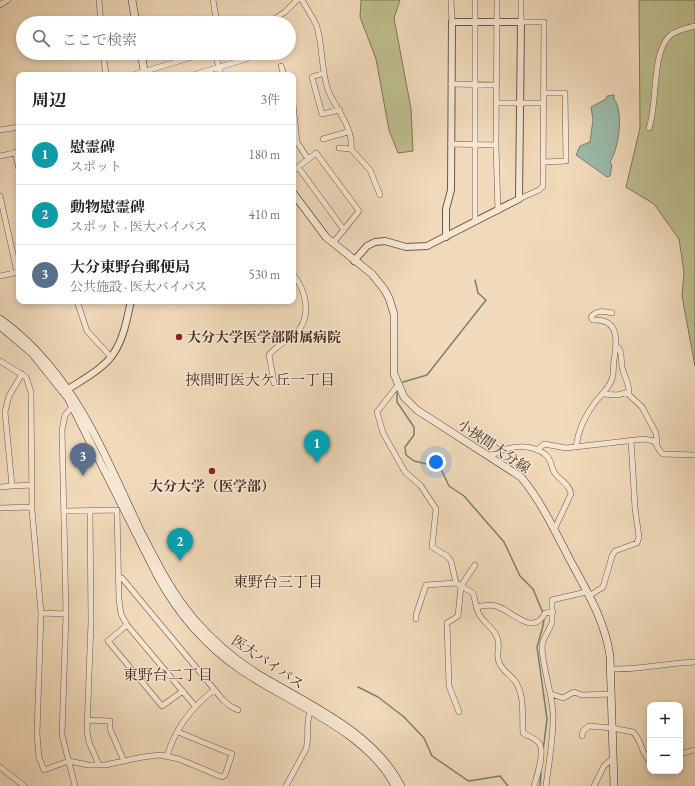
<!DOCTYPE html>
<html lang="ja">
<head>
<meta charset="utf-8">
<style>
	:root { --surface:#fff; --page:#f2f2f2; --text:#222; --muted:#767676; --line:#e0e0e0; --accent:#7c3aed }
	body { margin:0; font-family:"EB Garamond","Noto Serif JP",serif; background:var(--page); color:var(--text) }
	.controls { position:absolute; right:12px; bottom:12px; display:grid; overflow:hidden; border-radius:8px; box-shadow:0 2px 6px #0003 }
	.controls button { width:36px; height:36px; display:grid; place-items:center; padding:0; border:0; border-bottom:1px solid var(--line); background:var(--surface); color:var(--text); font:20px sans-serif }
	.you { position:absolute; left:436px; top:462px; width:14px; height:14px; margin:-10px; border:3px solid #fff; border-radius:50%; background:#1a73e8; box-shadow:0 0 0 6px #1a73e833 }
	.badge { display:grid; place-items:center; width:26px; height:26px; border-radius:50%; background:var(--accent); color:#fff; font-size:13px; font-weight:700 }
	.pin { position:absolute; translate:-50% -33px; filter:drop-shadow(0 1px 2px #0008) }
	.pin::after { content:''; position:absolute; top:21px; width:14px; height:12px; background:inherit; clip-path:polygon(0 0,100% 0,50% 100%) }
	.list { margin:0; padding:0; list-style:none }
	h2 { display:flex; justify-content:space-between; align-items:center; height:52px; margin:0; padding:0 16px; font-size:17px }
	h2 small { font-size:13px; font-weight:400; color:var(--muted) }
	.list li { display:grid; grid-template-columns:26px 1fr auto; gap:12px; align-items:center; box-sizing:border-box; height:60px; padding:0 16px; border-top:1px solid var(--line) }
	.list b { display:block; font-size:15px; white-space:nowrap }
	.list p { margin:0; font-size:13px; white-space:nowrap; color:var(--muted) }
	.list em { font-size:13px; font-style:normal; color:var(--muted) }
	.icon { flex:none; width:22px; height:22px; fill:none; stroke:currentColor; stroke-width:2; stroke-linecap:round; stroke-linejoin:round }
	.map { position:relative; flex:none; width:695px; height:786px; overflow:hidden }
	.search { position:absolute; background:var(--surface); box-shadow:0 2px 6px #0003; left:16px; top:16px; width:280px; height:44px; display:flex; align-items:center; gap:10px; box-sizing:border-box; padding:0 14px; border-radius:22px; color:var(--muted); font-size:15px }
	.panel { position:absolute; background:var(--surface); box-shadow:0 2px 6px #0003; left:16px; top:72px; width:280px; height:232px; border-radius:8px }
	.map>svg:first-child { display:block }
</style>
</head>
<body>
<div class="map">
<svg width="695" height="786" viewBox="0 0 695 786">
	<rect width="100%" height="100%" fill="#f1dabb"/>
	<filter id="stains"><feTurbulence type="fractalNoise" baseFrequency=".005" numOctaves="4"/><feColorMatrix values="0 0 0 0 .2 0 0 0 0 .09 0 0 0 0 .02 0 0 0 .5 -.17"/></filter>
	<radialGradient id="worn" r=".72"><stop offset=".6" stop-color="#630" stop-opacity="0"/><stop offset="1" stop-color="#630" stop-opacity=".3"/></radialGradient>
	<path fill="#bdbe8e" stroke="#807659" d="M361,0H400L394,18L411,109L413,151L398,153L389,130L376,59L360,17Z
		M639,0H695V366L682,296L684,272L679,239L654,204L626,187L640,128Z"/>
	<path fill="#9bbbab" stroke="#778275" d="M614,95V99C624,111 619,148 610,162L612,165L610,176L607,177L576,155L580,146L590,142L593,120L591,107L606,99L607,96Z"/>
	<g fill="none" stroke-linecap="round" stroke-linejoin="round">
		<path stroke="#778275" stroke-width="1.5" d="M403,382L427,375L486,300L478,293L475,280
			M397,391V402L414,427V435L405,447L406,455L414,461L440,467L449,486L464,496L504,542L520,576L533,589L543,613
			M358,687L378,697L404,717L424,738L432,756L467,780L469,781L500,776L508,786
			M543,751L547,719L537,647L543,626L544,619
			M540,786L541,772"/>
		<g stroke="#6e584a" stroke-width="6">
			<path id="minor" d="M99,0L101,23
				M213,0L217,23
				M302,0C307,9 313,17 317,27C323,47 321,70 328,90C335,108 354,128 351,149L370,170L380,195
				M451,0L452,22
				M475,0V222
				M497,0L496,145L498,211
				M0,5L8,0
				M268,23L285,12L297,0
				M103,53L106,75
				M215,53L221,75
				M281,66L284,75
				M324,73L312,77L322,114L340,110
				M133,75L205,53
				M193,75L246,59
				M451,84L497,85
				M497,103H544
				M293,104L297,142L308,159
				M649,128C658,103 651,48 672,34C679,30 687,28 695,26
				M0,130L19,127
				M323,139L348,132
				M451,144L496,145
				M339,148L351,149
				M15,152L19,169
				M0,156L19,152
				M544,162L566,161L565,93H544
				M298,167L344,230
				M293,171L316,153L359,211L333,243
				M0,196L17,272
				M519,199L539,190L543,186L544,22H521V0
				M0,276L19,272
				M77,301L87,331L111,357
				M0,361L26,377L31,392L32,510L41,613L37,734L39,757L44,770L69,761L88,765H105L143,757L160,755L179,759L222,777L225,775L232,754L178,732
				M22,374L9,396L5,412L12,486L32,485
				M274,383L269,355C275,347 285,342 293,336C313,319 307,292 293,274
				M398,385L377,412L383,433L405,472L421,486L436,509L432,547L447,556L451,561L456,583L473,593C475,600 476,607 479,614C483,622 492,627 496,635C502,645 495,653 499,662C502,671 510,674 515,681C525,695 522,716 523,733C528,736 535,738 539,743C545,751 537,777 534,786
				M627,393L642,407L656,433L657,445
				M603,394L617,395L629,392C629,383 624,376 622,367C621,360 622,354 619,348L616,347
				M73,406L65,415L62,430L66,614L62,735L75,786
				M576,447C578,430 586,414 596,401C602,394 609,388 612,379C614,373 613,366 614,360C617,342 620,318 593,320L591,317C596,310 604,311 612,313
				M537,450L544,444L566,448L644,439L654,441L660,451L663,454L695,455
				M490,456C507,446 530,442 546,455C551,459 551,466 554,472C559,480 570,484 571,494L554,530
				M0,487L12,486
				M0,508L32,507
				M65,511L117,510L119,600L121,614L127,625L195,706
				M90,511L91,621L87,731L89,742L99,765
				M118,578H122L223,700L230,706L238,710
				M589,596L603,587L612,556L615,551L637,543L639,537L635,508L631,440
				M476,607C482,606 490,604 496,606C510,609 533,638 545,613L553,612
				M41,613L66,614
				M416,619V615L426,585L456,583
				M127,625L108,641L162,706L183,691
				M611,669C639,670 667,663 695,662
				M551,694L563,698L574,692L582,695L612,694
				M459,712L449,686L447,623L458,616L461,586L475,565
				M87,720L110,721V729L124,761
				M612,728L633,732C642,740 641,754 650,761
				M582,736L583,731L589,726L612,728
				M680,754L695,750
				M167,756C175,729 192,707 214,690
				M0,767L24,786
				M286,786L306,749C310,737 305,725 310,713
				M546,786C549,761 554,737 553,712C551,690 543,669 542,647L543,641L552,623V600L586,592
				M594,786L604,766L613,758"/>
		</g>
		<g stroke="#6e584a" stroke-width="8">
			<path id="tertiary" d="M354,261L367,246L375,242L385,241L406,247L427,246L519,199L521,22H452L451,190L446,209V237
				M64,392C81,380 105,369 115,351C124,337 127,318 131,301"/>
		</g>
		<g stroke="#422d24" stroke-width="8">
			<path id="secondary" d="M132,0L136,23
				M141,53L145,75
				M293,193L326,237L372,274L384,289L389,298L394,314V374L404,397L417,410L521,477C541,501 555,531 569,558C586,590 605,620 610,656L614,786
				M0,319C73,371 103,452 140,530C156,561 171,592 194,619C212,640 233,658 256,673C307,704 373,731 401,786
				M0,326L32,353L68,398L157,575C177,612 206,646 241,670C291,704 367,731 395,786"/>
		</g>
		<use href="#minor" stroke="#f6e7d3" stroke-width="5"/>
		<use href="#tertiary" stroke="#f6e7d3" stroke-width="6"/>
		<use href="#secondary" stroke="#f6e7d3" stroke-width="7"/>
	</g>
	<g fill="#8f2418" stroke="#f6e7d3" stroke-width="1.5">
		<circle cx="179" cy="337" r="4"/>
		<circle cx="212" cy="471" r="4"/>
	</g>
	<g text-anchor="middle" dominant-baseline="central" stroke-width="3" stroke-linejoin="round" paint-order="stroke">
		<g font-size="14" font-weight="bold" fill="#422d24" stroke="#f6e7d3" text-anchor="start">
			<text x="187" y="337">大分大学医学部附属病院</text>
			<text x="212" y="486" text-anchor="middle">大分大学（医学部）</text>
		</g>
		<g font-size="14" fill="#422d24" stroke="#f6e7d3">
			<text transform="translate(494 446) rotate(34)">小挾間大分線</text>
			<text transform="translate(268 662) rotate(34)">医大バイパス</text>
		</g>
		<g font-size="15" fill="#422d24" stroke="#f6e7d3">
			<text x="260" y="379">挾間町医大ケ丘一丁目</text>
			<text x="278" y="581">東野台三丁目</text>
			<text x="168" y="674">東野台二丁目</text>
		</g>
	</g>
	<rect width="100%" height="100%" filter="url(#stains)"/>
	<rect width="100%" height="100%" fill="url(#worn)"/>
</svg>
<div class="controls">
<button>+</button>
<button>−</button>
</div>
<div class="you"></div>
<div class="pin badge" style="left:317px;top:463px;background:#0f9aa8">1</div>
<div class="pin badge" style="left:180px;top:561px;background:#0f9aa8">2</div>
<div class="pin badge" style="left:83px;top:476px;background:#5c6f8a">3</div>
<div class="search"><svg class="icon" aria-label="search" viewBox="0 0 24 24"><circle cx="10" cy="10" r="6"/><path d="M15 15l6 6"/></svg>ここで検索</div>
<section class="panel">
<h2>周辺<small>3件</small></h2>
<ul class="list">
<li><span class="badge" style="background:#0f9aa8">1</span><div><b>慰霊碑</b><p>スポット</p></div><em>180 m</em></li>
<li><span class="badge" style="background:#0f9aa8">2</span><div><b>動物慰霊碑</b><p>スポット · 医大バイパス</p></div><em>410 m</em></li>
<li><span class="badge" style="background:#5c6f8a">3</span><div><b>大分東野台郵便局</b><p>公共施設 · 医大バイパス</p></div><em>530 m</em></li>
</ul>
</section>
</div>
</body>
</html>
